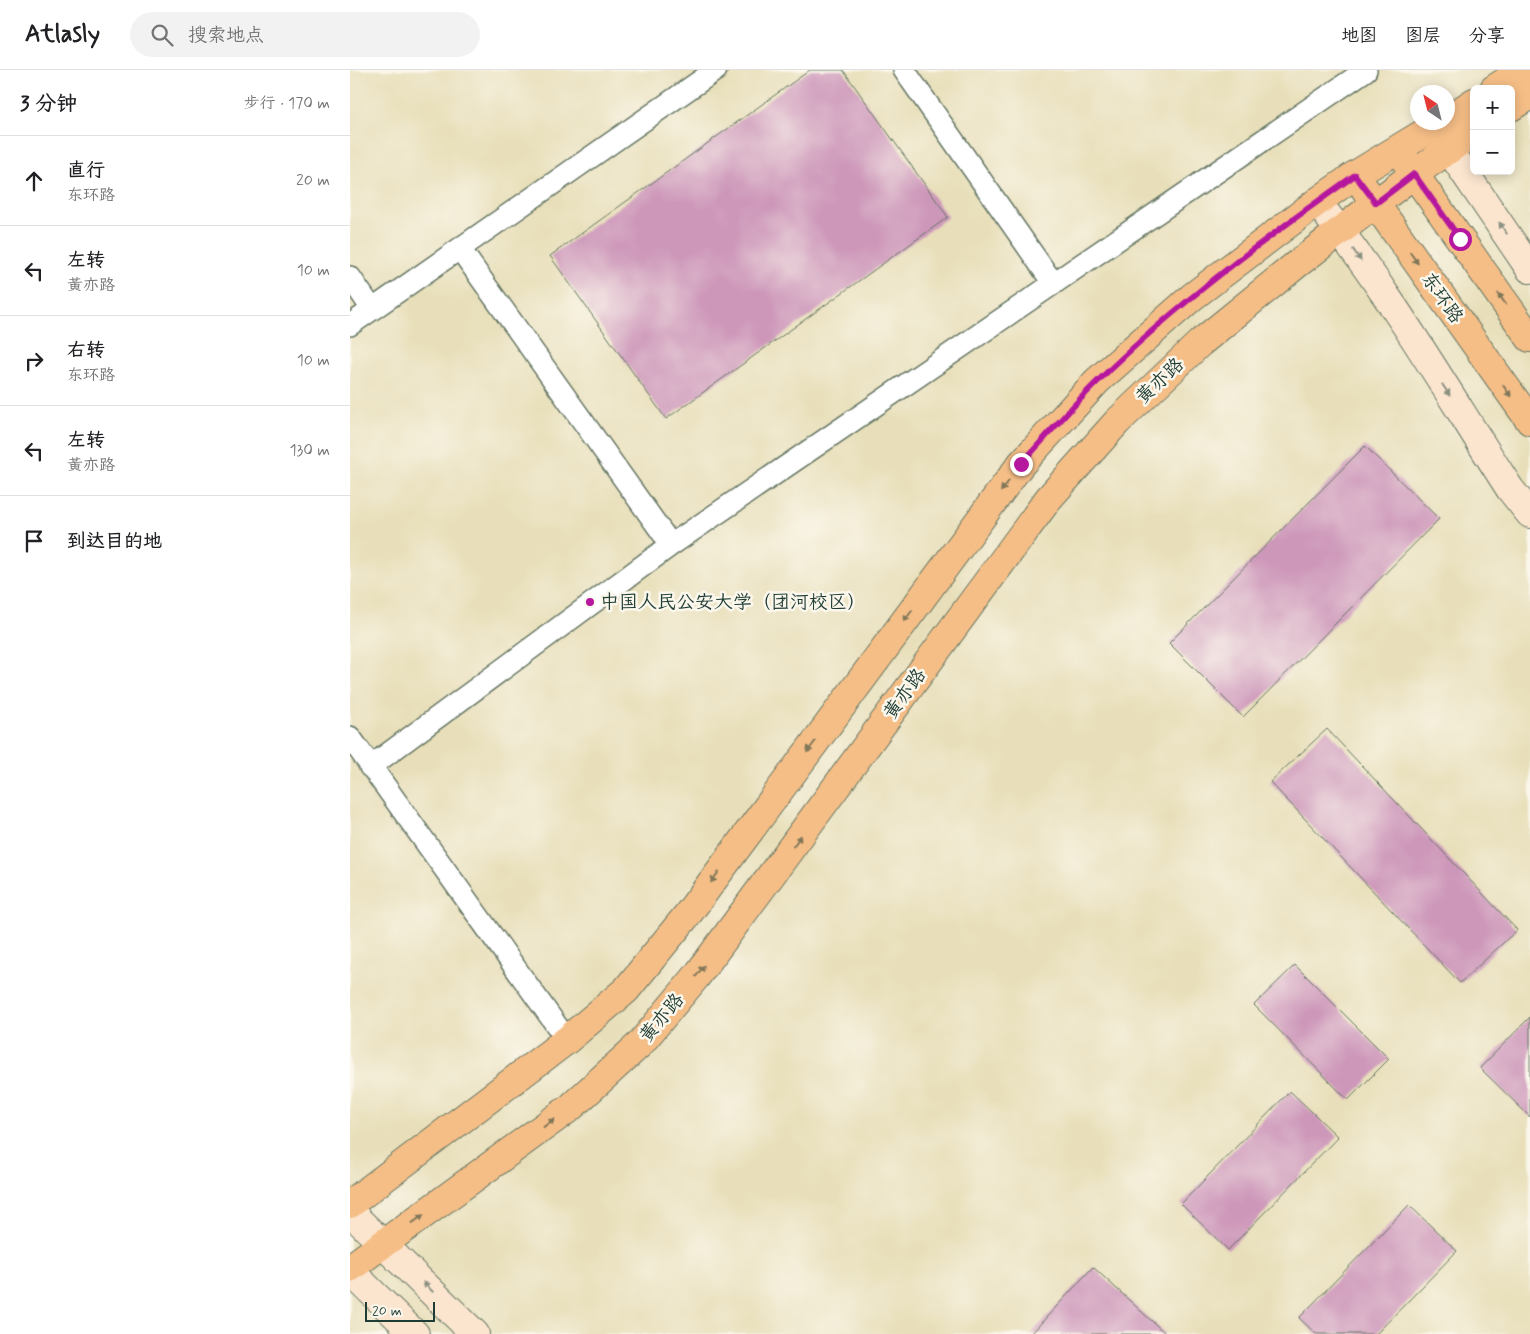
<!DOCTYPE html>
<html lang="zh">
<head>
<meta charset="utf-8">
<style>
	:root { --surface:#fff; --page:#f2f2f2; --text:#202124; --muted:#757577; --line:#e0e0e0 }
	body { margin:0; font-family:Mynerve,"LXGW WenKai TC",sans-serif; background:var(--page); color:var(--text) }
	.controls { position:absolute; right:15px; top:15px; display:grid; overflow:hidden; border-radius:8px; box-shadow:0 2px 12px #0003 }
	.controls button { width:45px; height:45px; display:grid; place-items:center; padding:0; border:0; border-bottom:1px solid var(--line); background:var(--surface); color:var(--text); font:25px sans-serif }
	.compass { position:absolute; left:1060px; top:15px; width:45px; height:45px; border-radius:50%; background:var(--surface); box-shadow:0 2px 12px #0003; rotate:325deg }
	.scale { position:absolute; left:15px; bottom:12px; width:70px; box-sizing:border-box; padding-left:5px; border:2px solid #1f3d34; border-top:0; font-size:14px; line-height:18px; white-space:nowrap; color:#1f3d34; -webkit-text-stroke:4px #fbf7ec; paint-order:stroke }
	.stop { position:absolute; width:15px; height:15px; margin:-11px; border:4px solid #b5179e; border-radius:50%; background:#fff }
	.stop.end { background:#b5179e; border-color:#fff; box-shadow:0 1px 5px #0008 }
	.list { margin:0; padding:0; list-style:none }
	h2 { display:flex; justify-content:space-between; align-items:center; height:65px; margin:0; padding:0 20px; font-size:21px }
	h2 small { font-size:16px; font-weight:400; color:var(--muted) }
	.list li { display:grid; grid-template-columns:32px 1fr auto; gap:15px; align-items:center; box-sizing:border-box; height:90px; padding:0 20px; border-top:1px solid var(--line) }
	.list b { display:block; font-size:19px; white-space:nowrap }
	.list p { margin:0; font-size:16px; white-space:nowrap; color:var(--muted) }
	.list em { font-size:16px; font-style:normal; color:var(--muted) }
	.icon { flex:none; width:28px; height:28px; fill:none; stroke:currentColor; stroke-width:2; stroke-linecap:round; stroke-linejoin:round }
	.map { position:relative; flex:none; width:1180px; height:1264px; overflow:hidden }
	header { display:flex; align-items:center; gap:30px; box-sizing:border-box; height:70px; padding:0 25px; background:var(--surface); border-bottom:1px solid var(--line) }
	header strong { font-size:24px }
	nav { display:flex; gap:28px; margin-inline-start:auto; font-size:18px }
	.search { width:350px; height:45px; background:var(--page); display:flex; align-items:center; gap:12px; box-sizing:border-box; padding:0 18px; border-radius:28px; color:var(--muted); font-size:19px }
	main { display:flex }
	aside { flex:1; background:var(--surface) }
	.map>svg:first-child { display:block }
</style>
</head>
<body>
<header>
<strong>Atlasly</strong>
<div class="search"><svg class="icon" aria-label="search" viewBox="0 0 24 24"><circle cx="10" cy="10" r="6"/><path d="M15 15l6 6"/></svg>搜索地点</div>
<nav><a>地图</a><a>图层</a><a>分享</a></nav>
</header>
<main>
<aside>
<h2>3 分钟<small>步行 · 170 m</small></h2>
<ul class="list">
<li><svg class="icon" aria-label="ahead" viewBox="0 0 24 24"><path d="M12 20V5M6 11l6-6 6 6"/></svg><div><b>直行</b><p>东环路</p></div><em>20 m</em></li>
<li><svg class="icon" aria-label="left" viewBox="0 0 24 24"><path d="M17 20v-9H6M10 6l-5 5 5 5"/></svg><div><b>左转</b><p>黄亦路</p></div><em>10 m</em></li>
<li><svg class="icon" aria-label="right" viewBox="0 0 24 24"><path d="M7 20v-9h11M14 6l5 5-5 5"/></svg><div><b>右转</b><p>东环路</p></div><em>10 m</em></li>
<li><svg class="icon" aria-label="left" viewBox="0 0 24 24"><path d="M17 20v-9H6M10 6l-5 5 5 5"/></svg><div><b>左转</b><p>黄亦路</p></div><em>130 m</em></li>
<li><svg class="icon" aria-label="arrive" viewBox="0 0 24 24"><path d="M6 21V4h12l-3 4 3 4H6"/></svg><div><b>到达目的地</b></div></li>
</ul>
</aside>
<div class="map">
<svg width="1180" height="1264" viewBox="0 0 1180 1264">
	<rect width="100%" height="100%" fill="#fbf7ec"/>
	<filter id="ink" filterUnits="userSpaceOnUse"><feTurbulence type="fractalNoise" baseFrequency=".02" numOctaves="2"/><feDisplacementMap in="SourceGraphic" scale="10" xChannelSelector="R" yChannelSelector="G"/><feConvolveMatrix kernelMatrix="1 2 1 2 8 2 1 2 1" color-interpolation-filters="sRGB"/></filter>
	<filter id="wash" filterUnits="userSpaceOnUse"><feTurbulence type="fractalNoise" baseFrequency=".0096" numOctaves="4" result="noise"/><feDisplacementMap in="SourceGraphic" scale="20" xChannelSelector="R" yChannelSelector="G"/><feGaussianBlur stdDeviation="1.12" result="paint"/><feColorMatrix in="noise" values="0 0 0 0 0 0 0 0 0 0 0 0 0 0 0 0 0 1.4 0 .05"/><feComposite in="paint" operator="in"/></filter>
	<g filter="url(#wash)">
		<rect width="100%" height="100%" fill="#e8dfba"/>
		<g id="blocks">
			<path fill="#cd97ba" d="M460,0H493L598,147L316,349L200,186Z
				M1015,376L1089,449L893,647L819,573Z
				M977,659L1167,860L1110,913L920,712Z
				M945,895L1039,989L998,1030L904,935Z
				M1180,947V1047L1130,998Z
				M940,1021L988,1067L878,1180L831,1134Z
				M1059,1135L1107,1181L1026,1264H966L949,1248Z
				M743,1197L816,1264H681Z"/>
		</g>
	</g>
	<g filter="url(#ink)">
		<use href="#blocks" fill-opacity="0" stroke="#657663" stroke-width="1"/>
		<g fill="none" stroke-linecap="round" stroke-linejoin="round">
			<g stroke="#657663" stroke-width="24">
				<path id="street" d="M554,0L703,213
					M110,179L321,475
					M0,207L22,239
					M0,255L366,0
					M0,667L217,970
					M20,697L321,475L1016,0"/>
			</g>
			<g stroke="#657663" stroke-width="30">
				<path id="secondary" d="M1085,59L1180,199
					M967,132C1039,221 1098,323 1160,419L1180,444
					M0,1142L125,1264
					M0,1201L65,1264"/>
			</g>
			<g stroke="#657663" stroke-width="30">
				<path id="primary" d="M1144,19L1173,0
					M1161,37L1180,25
					M1098,49L1124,32
					M1054,88L1064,104L1180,268
					M1015,119L1180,351
					M0,1134L217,970L276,920L338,844L671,394L747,311L842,227L967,132L1005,105L1092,52
					M0,1198L221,1037L290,974L346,907L699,428L767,352L850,273L947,194L1064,104L1124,62"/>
			</g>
			<use href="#street" stroke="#fff" stroke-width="21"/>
			<use href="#secondary" stroke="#fbe5cf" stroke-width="28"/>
			<use href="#primary" stroke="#f6be87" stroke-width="28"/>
		</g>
		<defs><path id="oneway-solid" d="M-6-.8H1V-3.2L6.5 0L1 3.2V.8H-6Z" transform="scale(1.25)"/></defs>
		<g fill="#8d9182">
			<use href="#oneway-solid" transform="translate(1153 158) rotate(-124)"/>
			<use href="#oneway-solid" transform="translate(1007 185) rotate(55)"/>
			<use href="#oneway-solid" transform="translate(1096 320) rotate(57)"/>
			<use href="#oneway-solid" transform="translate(78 1217) rotate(-135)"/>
		</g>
		<g fill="#807759">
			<use href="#oneway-solid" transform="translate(1064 188) rotate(55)"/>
			<use href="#oneway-solid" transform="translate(1152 229) rotate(-125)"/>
			<use href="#oneway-solid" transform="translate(1157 321) rotate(55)"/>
			<use href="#oneway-solid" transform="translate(655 416) rotate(127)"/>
			<use href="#oneway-solid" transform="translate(558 546) rotate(127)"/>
			<use href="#oneway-solid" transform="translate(461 677) rotate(127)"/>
			<use href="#oneway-solid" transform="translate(447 771) rotate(-54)"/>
			<use href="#oneway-solid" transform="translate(365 807) rotate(127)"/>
			<use href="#oneway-solid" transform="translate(350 901) rotate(-53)"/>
			<use href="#oneway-solid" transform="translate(199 1053) rotate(-36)"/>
			<use href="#oneway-solid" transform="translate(68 1149) rotate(-36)"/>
		</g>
	</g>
	<g fill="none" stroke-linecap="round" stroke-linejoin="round" filter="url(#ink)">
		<path stroke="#b5179e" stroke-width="6" d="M671,394C696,367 721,337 748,311C825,235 917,167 1005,105L1026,133L1064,104L1110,169"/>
	</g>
	<circle fill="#b5179e" stroke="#fbf7ec" stroke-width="2" cx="240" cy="532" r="5"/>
	<g text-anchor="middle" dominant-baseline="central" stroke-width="5" stroke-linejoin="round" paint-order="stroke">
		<g font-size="19" fill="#1f3d34" stroke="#fbf7ec">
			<text transform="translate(1092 228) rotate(55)">东环路</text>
			<text transform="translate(810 311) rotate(-43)">黄亦路</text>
			<text transform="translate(555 624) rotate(-54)">黄亦路</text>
			<text transform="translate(312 948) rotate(-50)">黄亦路</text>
		</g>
		<g font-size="19" fill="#1f3d34" stroke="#fbf7ec" text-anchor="start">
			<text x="250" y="532">中国人民公安大学（团河校区）</text>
		</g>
	</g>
</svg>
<div class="controls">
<button>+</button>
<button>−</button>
</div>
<svg class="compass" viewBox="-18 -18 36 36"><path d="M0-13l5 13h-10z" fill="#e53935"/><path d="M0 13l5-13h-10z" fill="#757577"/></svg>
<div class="scale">20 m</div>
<div class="stop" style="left:1110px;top:169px"></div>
<div class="stop end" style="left:671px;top:394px"></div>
</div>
</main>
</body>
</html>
